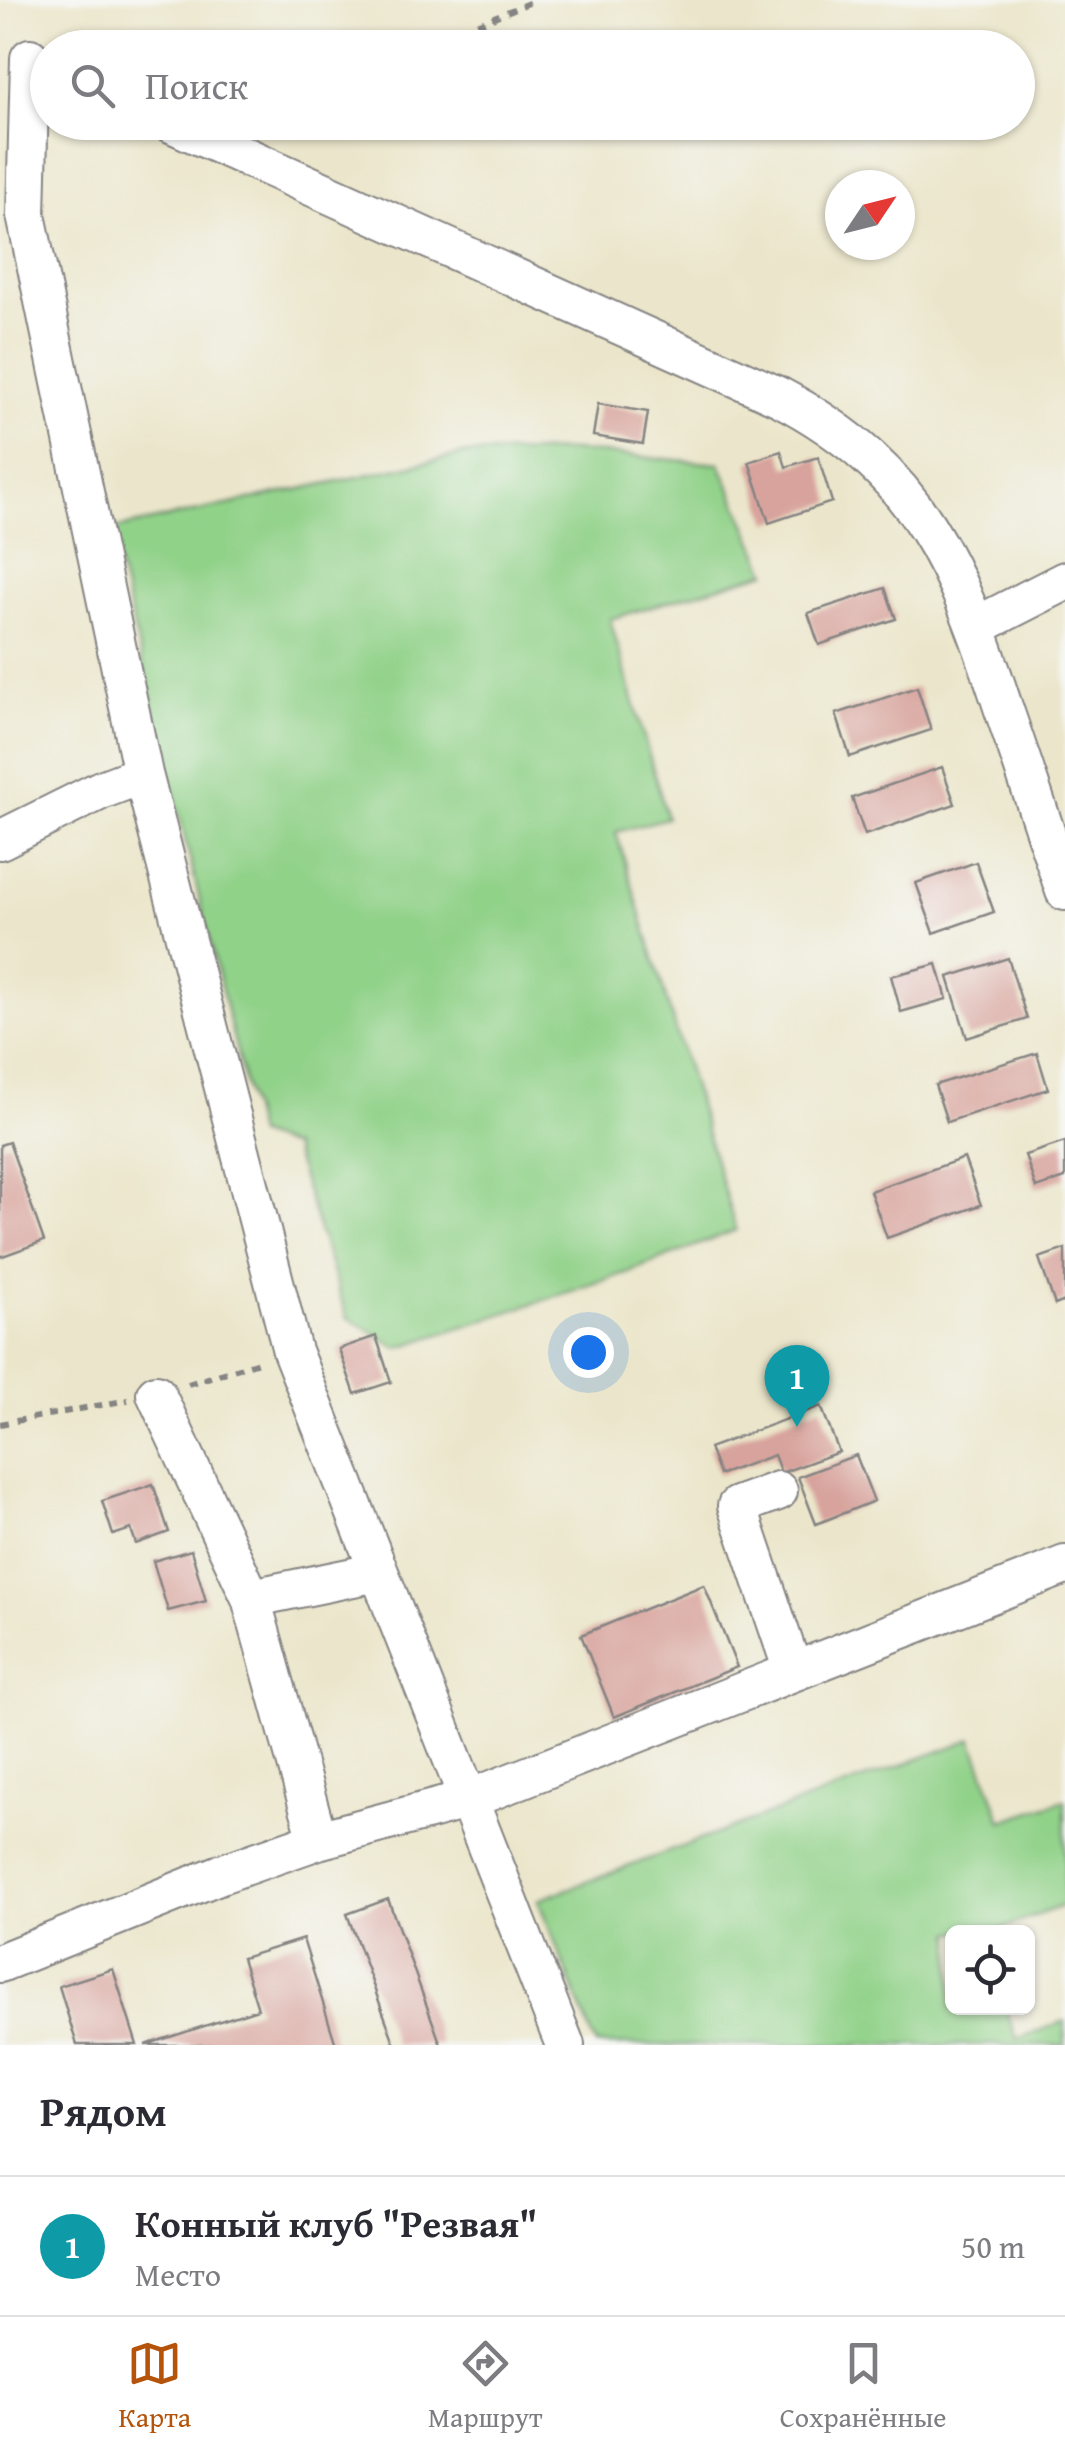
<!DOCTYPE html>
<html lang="ru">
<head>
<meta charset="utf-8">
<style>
	:root { --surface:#fff; --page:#f2f2f3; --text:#2b2b33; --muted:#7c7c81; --line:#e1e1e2; --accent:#b45309 }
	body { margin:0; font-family:"Gentium Book Plus",serif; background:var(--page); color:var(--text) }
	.controls { position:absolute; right:30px; bottom:30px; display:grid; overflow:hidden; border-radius:15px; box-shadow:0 2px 8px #0004 }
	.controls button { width:90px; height:90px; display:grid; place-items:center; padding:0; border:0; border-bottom:2px solid var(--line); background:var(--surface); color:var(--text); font:50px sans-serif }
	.compass { position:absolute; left:825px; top:170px; width:90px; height:90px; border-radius:50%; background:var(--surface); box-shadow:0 2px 8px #0004; rotate:55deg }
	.you { position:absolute; left:588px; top:1352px; width:35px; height:35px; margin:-25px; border:8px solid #fff; border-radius:50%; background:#1a73e8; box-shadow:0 0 0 15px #1a73e833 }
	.badge { display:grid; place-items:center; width:65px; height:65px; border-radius:50%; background:var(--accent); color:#fff; font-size:32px; font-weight:700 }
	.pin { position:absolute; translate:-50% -82px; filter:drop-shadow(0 2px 5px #0008) }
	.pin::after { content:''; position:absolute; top:52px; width:35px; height:30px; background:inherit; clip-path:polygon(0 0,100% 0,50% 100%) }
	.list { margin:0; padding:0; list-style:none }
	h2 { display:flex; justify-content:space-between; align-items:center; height:130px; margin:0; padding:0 40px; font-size:42px }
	h2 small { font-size:32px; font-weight:400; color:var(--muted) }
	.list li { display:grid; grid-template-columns:65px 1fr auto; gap:30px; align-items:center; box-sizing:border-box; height:140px; padding:0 40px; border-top:2px solid var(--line) }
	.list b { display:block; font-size:38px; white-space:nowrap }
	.list p { margin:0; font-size:32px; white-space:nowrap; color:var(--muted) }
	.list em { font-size:32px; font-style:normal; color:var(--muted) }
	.icon { flex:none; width:55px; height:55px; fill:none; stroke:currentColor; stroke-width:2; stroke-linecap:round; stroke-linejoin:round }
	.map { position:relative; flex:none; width:1065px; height:2045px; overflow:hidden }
	.search { position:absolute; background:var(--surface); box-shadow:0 2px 8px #0004; left:30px; right:30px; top:30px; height:110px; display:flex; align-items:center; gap:25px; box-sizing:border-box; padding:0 35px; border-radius:55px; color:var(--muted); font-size:38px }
	.sheet { height:270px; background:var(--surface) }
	nav { display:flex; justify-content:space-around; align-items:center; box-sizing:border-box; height:140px; border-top:2px solid var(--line); background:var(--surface); font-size:28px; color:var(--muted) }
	nav a { display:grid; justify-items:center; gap:5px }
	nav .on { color:var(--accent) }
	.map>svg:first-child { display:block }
</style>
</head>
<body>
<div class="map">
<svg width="1065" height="2045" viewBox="0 0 1065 2045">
	<rect width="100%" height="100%" fill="#f6f6f2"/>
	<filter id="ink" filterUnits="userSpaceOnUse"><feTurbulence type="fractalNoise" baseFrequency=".01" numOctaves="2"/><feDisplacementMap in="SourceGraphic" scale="20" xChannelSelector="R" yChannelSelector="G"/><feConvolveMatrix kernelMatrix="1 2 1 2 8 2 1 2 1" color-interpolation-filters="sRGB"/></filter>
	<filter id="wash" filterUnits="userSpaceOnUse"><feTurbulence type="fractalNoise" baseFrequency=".0048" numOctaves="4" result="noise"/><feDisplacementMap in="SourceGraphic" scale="40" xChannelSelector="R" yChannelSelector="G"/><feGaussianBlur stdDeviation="2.25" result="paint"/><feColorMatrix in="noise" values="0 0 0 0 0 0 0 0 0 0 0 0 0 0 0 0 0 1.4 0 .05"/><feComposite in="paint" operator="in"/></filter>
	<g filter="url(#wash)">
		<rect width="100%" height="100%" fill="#ebe6cb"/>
		<path fill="#91d289" stroke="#5a7a62" stroke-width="2.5" d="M577,451L720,464L767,572L610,619L667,818L616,832L736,1230L626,1273L398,1348L347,1317L292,1147L257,1135L110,530L464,454Z
			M972,1739L1002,1821L1065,1800V1905L993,1932H952V2008H1005L1017,2039L1065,2021V2045H596L538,1900Z"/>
		<g id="blocks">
			<path fill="#d8a39c" d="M598,404L648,412L643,444L593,436Z
				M781,451L786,467L818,457L832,502L769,523L749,462Z
				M885,588L896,619L819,645L808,613Z
				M917,687L931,730L850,757L836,714Z
				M942,767L955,804L865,835L852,798Z
				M976,862L994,912L934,933L916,883Z
				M1008,958L1027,1019L967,1038L948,977Z
				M937,964L947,999L901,1012L891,976Z
				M1037,1053L1048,1089L947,1122L935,1085Z
				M9,1142L44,1241L0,1257V1145Z
				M1065,1142V1178L1036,1188L1025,1155Z
				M964,1158L981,1205L887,1238L870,1191Z
				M1065,1249V1301L1055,1305L1039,1258Z
				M376,1336L391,1382L355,1394L339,1349Z
				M821,1406L839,1452L781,1473L774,1455L719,1475L709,1448Z
				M856,1455L874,1501L816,1524L798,1477Z
				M153,1484L169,1532L136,1544L131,1529L113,1535L102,1501Z
				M191,1550L206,1601L168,1611L153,1561Z
				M704,1585L737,1667L614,1717L581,1635Z
				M388,1899L441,2045H395L347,1914Z
				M303,1939L336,2045H145L258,2009L242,1958Z
				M113,1969L137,2045H77L59,1986Z"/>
		</g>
	</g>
	<g filter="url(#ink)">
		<use href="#blocks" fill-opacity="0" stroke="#868483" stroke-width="2.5"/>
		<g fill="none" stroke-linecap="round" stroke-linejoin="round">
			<g stroke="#868483" stroke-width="42">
				<path id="minor" d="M30,58L26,215L143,774L292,1351L565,2045
					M169,122L780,397C921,471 957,567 1004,710C1025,770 1045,831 1065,891
					M977,626L1065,581
					M0,840L101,790L143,774
					M156,1394L251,1598L318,1840
					M778,1491L737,1506L793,1671
					M251,1598L378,1572
					M0,1963L221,1874L318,1840L467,1800L1065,1565"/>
			</g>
			<path stroke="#868483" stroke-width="6" stroke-dasharray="8 8" stroke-linecap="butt" d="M418,48L536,0
				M188,1384L262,1361
				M0,1424L128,1400"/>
			<use href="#minor" stroke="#fff" stroke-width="38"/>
		</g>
	</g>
</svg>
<div class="controls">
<button><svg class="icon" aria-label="locate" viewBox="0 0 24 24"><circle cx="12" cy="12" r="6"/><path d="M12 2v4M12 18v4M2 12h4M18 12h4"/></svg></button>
</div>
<svg class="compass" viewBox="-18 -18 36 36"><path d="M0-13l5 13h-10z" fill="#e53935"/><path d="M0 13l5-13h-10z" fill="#7c7c81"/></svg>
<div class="you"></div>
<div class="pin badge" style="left:797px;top:1427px;background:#0f9aa8">1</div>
<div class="search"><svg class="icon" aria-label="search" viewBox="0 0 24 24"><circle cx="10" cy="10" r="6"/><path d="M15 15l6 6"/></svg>Поиск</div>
</div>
<section class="sheet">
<h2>Рядом<small></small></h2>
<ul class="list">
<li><span class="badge" style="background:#0f9aa8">1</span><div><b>Конный клуб &quot;Резвая&quot;</b><p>Место</p></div><em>50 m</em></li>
</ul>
</section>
<nav>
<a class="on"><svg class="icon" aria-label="map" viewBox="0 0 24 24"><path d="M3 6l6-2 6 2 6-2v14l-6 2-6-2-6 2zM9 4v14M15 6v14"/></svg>Карта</a>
<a><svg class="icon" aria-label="directions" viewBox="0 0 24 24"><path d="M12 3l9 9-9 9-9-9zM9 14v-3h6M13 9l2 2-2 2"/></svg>Маршрут</a>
<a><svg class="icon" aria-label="saved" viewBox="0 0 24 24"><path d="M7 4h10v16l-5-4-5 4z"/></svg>Сохранённые</a>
</nav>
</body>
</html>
